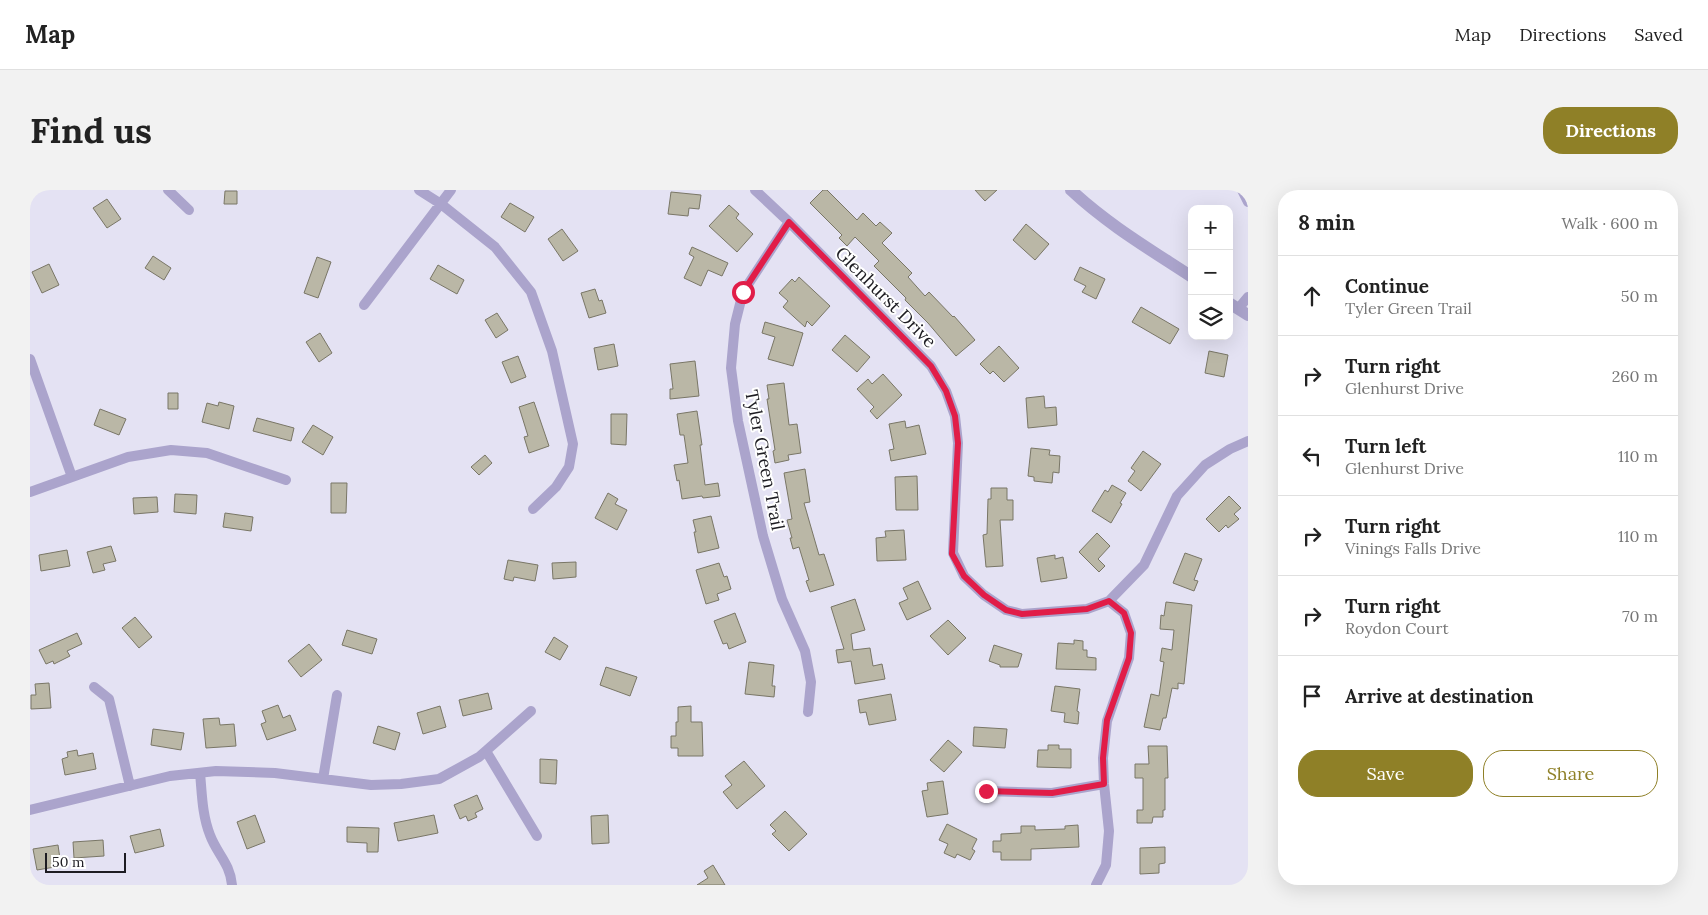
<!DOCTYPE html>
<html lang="en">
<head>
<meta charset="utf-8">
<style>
	:root { --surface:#fff; --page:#f2f2f2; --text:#222; --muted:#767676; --line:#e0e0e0; --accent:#8f8027 }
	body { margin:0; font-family:Lora,serif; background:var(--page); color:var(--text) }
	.controls { position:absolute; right:15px; top:15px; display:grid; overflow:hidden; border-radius:10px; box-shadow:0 5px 20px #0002 }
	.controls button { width:45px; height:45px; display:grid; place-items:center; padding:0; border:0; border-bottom:1px solid var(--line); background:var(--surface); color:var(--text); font:25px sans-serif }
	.scale { position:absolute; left:15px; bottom:12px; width:81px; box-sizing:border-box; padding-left:5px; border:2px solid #1d1c22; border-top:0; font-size:14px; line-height:18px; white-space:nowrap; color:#1d1c22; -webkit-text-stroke:4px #fff; paint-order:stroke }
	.stop { position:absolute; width:15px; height:15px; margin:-11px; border:4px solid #e11d48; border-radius:50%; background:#fff }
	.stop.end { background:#e11d48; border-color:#fff; box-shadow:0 1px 5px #0008 }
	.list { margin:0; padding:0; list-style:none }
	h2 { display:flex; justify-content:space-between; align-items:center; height:65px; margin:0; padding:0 20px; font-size:21px }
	h2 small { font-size:16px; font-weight:400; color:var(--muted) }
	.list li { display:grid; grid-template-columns:32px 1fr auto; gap:15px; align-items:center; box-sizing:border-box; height:80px; padding:0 20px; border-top:1px solid var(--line) }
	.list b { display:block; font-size:19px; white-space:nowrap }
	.list p { margin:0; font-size:16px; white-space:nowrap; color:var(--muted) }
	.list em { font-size:16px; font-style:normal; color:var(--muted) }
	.actions { display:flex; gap:10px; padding:15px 20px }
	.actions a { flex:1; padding:11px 0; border:1px solid var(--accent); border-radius:20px; text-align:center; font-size:18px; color:var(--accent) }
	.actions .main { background:var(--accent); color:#fff }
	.icon { flex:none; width:28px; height:28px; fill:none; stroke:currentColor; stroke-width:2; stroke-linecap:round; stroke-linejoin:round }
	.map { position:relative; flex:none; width:1218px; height:695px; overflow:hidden; border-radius:20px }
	header { display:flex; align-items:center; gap:30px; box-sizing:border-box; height:70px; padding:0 25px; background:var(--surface); border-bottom:1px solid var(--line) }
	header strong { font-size:24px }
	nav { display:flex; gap:28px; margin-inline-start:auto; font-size:18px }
	.intro { display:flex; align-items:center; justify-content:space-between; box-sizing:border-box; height:120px; padding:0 30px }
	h1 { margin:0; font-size:35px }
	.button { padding:12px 22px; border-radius:20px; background:var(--accent); color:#fff; font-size:18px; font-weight:700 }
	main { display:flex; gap:30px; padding:0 30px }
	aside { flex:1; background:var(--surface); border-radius:20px; box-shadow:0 5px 20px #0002 }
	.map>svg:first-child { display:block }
</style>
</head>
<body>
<header>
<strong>Map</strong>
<nav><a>Map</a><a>Directions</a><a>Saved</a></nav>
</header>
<div class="intro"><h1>Find us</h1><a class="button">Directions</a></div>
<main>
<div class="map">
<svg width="1218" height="695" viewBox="0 0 1218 695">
	<rect width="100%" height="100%" fill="#e4e2f3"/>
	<path fill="#bab7a6" stroke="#797666" d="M793,0H797L827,30L833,23L846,36L850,32L862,43L852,53L882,83L878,87L895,106L899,102L923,127L924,126L945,150L926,166L898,133L875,110L876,108L844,76L849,71L825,47L817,56L809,48L812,45L780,13Z
		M945,0H967L955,11Z
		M195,1H207V14H194Z
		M641,2L671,5L669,19L659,18L658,26L638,24Z
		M77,9L91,29L77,38L63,18Z
		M480,13L504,27L495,42L471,27Z
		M699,15L709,24L706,28L723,44L707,62L679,36Z
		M996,34L1019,54L1005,70L983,50Z
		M532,39L548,61L533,71L518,49Z
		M662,57L698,73L692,86L678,80L671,96L654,88L664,67L659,64Z
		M123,66L141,78L134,90L115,78Z
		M287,67L301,72L288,108L274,103Z
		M19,74L29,95L12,103L2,82Z
		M408,75L434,90L427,104L400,89Z
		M1050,77L1075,89L1066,109L1052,102L1056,96L1044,90Z
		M769,87L800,116L782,136L777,131L775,137L753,117L758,111L749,103L762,89L765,92Z
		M565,99L569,111L572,110L576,123L559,128L551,103Z
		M1111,117L1149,139L1140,154L1102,132Z
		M467,123L478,140L466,148L455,130Z
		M735,132L773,143L763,176L738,169L745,147L732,143Z
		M290,143L302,163L289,172L276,152Z
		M815,145L840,167L827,182L802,160Z
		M584,154L588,176L568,180L564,158Z
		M969,156L989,178L974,192L963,181L960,184L950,174Z
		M1179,161L1198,165L1194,187L1175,183Z
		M488,166L496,187L481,193L472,172Z
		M665,171L669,206L640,209V199H643L640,174Z
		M853,184L872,205L847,229L840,221L844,217L827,199L838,189L842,194Z
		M754,193L759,235L767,234L771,263L758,265L759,270L745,273L743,261L745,260L737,209H739L737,195Z
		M138,203H148V219H138Z
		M1014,206L1015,218L1026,217L1027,235L998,238L996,208Z
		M189,212L204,216L199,239L172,232L177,213L188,216Z
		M504,212L519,256L499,263L494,247L498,246L489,217Z
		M70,219L96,229L89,245L64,235Z
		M667,221L672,255H670L675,295L688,293L690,306L673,308L672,306L652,309L649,290L647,291L644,275L658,273L654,245H650L647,224Z
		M581,224H597L596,255L581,254Z
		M227,228L264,238L261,251L223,241Z
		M875,231L876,238L889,235L896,264L861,271L859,260L864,259L859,234Z
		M283,235L303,247L293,265L272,252Z
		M1001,258L1020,260L1019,265L1030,266L1029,283L1023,282L1022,293L1004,291V287L998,286Z
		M1113,261L1131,274L1111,301L1098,291L1105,281L1101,278Z
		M455,265L462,273L449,285L441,277Z
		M775,279L780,312L774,313L789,365L794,364L804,395L780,402L776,391L779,390L769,357L763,359L760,348H762L757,330L762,329L754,283Z
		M887,286L888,320H866L865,287Z
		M301,293H317L316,323H301Z
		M1082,295L1096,303L1090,313L1092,314L1081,333L1062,321L1075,300L1078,302Z
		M961,298H977V310H983V330H970L973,376L956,377L953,345L957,344L958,309H961Z
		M578,303L588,309L585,314L597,320L587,340L565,328Z
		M145,304L167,305L166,324L144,322Z
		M1199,306L1211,318L1204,324L1209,329L1198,338L1196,335L1189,342L1176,329Z
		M127,307L128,322L104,324L103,308Z
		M195,323L223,327L221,341L193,337Z
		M681,326L689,358L668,363L664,342H666L663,330Z
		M874,340L876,370L847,371L846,348L856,347L855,341Z
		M1067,343L1080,356L1068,369L1075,376L1069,382L1049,362Z
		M81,356L86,371L73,374L75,380L63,383L57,362Z
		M37,360L40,376L11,381L9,365Z
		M1155,363L1172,369L1164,390L1168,391L1164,401L1143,393Z
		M1025,365V369L1033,367L1037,388L1011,392L1007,368Z
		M478,370L508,375L505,391L484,387L483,391L474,389Z
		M546,372V387L523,389L522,373Z
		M689,373L694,387L697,386L701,399L687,404L689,410L676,414L666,380Z
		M888,391L901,419L877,430L869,413L878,409L873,398Z
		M825,409L835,440L821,444L823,460L840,458L843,476L852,474L855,489L825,494L821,471L808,473L806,460L814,459L801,417Z
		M1136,412L1162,415L1154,494L1148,493V499L1142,498L1136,528H1133L1130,540L1114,537L1121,504L1129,506L1134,472L1130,471L1132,458L1142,460L1144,440L1130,439L1131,425L1134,426Z
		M705,423L716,452L699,459L697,453L693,454L684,431Z
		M105,427L122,447L109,458L92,438Z
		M918,430L936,448L918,465L900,446Z
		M317,440L347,449L342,464L312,455Z
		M47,443L52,454L37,461L40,466L24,474L23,471L16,474L9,460Z
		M524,447L538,456L530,470L515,462Z
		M1044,450L1053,451V460H1057V467L1066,468V480L1026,479L1028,453L1044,454Z
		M279,454L292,470L271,487L258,471Z
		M964,455L992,464L988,477H970V475L959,471Z
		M719,472L744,475L742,496H745L744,507L715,504Z
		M576,477L607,487L600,506L570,495Z
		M19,493L21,518L1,519V505H6L5,494Z
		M1025,496L1050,499L1047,521L1049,522L1048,534L1034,532L1035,523L1021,521Z
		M458,503L462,519L433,526L429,510Z
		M861,504L866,530L839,535L836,522L830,523L828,510Z
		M248,515L253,528L260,525L266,540L237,550L231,534L236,532L232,521Z
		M410,516L416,537L393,544L387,523Z
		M661,516V532H672L673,566H648V558H641V546H646V532H648V517Z
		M189,528L190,535L204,534L206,556L176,558L173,529Z
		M348,536L370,543L365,560L343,553Z
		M944,537L977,539L975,558L943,556Z
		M123,539L154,543L151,560L121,555Z
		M918,550L932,562L914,582L900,570Z
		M1018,555H1029V559H1041V578L1007,577L1008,560H1018Z
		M1118,556H1137L1138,588H1135V620H1133V627H1123L1122,633H1107V620H1113V588H1105V574H1119Z
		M47,560L48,566L63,563L66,579L35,585L32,569L38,567L37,562Z
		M510,569L527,570L526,594L510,593Z
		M714,571L735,596L707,619L693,602L702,595L695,586Z
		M913,591L918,624L897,627L892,601L898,600L897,593Z
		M447,605L453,619L445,623L447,627L438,631L436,626L430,629L424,615Z
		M755,621L777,644L759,661L742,644L746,641L740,635Z
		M225,625L235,652L217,659L207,632Z
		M404,625L408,643L368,651L364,633Z
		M578,625L579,653L562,654L561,626Z
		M917,634L947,649L942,659L945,661L940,670L927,664L925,668L914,663L918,654L909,650Z
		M1048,635L1049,657L1001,659V670H971V662H963V651H971V644L991,643V636H1005V640L1035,639V636Z
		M317,637L349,638L348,662H337V653L317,652Z
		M130,639L134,656L105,663L100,646Z
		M73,650L74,666L44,668L43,652Z
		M28,655L31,676L7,680L3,659Z
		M1135,657V673L1129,674V683L1110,684V658Z
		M683,675L695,695H667L678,688L674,681Z"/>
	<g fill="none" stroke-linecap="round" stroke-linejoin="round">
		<path stroke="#aba4cc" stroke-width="10" d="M138,0L159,20
			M389,0L411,14L465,57L501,102L522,161L543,254L539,277L526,297L503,319
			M725,0L759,32L901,176L916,201L925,226L928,253L923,363L934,386L954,405L976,420L992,424L1057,419L1079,411L1114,375L1147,306L1175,275L1200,259L1218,251
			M1212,0L1218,12
			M759,32L713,102L705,134L701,178L708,231L733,346L752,409L775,461L781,492L778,522
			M334,115L421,0
			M1208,119L1218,107
			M0,169L42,287
			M0,302L98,267L141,260L177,263L256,290
			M64,497L79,509L100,596
			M456,561L507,646
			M170,583C172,603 172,625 180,645C187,664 200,673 202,695
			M293,589L307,505
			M956,601L1022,603L1074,594
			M0,620L140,586L186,581L245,583L341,595L371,594L409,589L449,567L501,521
			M1066,695L1076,675L1079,641L1074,594L1073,568L1077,531L1099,468L1101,443L1094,423L1079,411"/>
		<path stroke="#aba4cc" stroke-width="12" d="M1041,0C1077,34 1121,60 1162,87
			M1199,113L1218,125"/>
	</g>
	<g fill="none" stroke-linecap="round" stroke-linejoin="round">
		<path stroke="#e11d48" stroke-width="6" d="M713,102L759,32L901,176L916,201L925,226L928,253L922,364L934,386L954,405L976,420L992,424L1057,419L1079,411L1094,423L1101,443L1099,468L1077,530L1073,568L1074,594L1022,603L956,601"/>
	</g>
	<g text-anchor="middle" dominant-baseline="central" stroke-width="4" stroke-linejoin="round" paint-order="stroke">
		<g font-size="18" fill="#1d1c22" stroke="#fff">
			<text transform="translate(856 107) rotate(45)">Glenhurst Drive</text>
			<text transform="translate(735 270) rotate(79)">Tyler Green Trail</text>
		</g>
	</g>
</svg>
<div class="controls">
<button>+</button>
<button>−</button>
<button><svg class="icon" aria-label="layers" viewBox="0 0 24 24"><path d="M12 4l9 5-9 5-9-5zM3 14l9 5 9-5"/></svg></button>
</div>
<div class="scale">50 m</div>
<div class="stop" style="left:713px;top:102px"></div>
<div class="stop end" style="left:956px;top:601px"></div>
</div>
<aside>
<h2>8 min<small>Walk · 600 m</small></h2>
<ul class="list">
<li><svg class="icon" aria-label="ahead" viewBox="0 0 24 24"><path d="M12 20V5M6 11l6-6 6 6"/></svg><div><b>Continue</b><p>Tyler Green Trail</p></div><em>50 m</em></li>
<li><svg class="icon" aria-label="right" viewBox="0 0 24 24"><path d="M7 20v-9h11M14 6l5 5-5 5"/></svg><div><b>Turn right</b><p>Glenhurst Drive</p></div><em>260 m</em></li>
<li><svg class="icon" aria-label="left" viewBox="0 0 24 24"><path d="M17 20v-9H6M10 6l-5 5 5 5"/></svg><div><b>Turn left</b><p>Glenhurst Drive</p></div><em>110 m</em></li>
<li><svg class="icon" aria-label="right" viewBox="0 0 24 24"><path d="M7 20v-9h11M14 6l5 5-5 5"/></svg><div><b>Turn right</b><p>Vinings Falls Drive</p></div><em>110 m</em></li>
<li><svg class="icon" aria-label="right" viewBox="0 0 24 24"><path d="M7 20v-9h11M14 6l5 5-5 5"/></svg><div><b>Turn right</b><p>Roydon Court</p></div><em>70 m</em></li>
<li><svg class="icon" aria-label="arrive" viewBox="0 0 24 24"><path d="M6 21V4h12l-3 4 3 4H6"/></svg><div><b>Arrive at destination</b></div></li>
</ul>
<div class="actions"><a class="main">Save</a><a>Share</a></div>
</aside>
</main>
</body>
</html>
